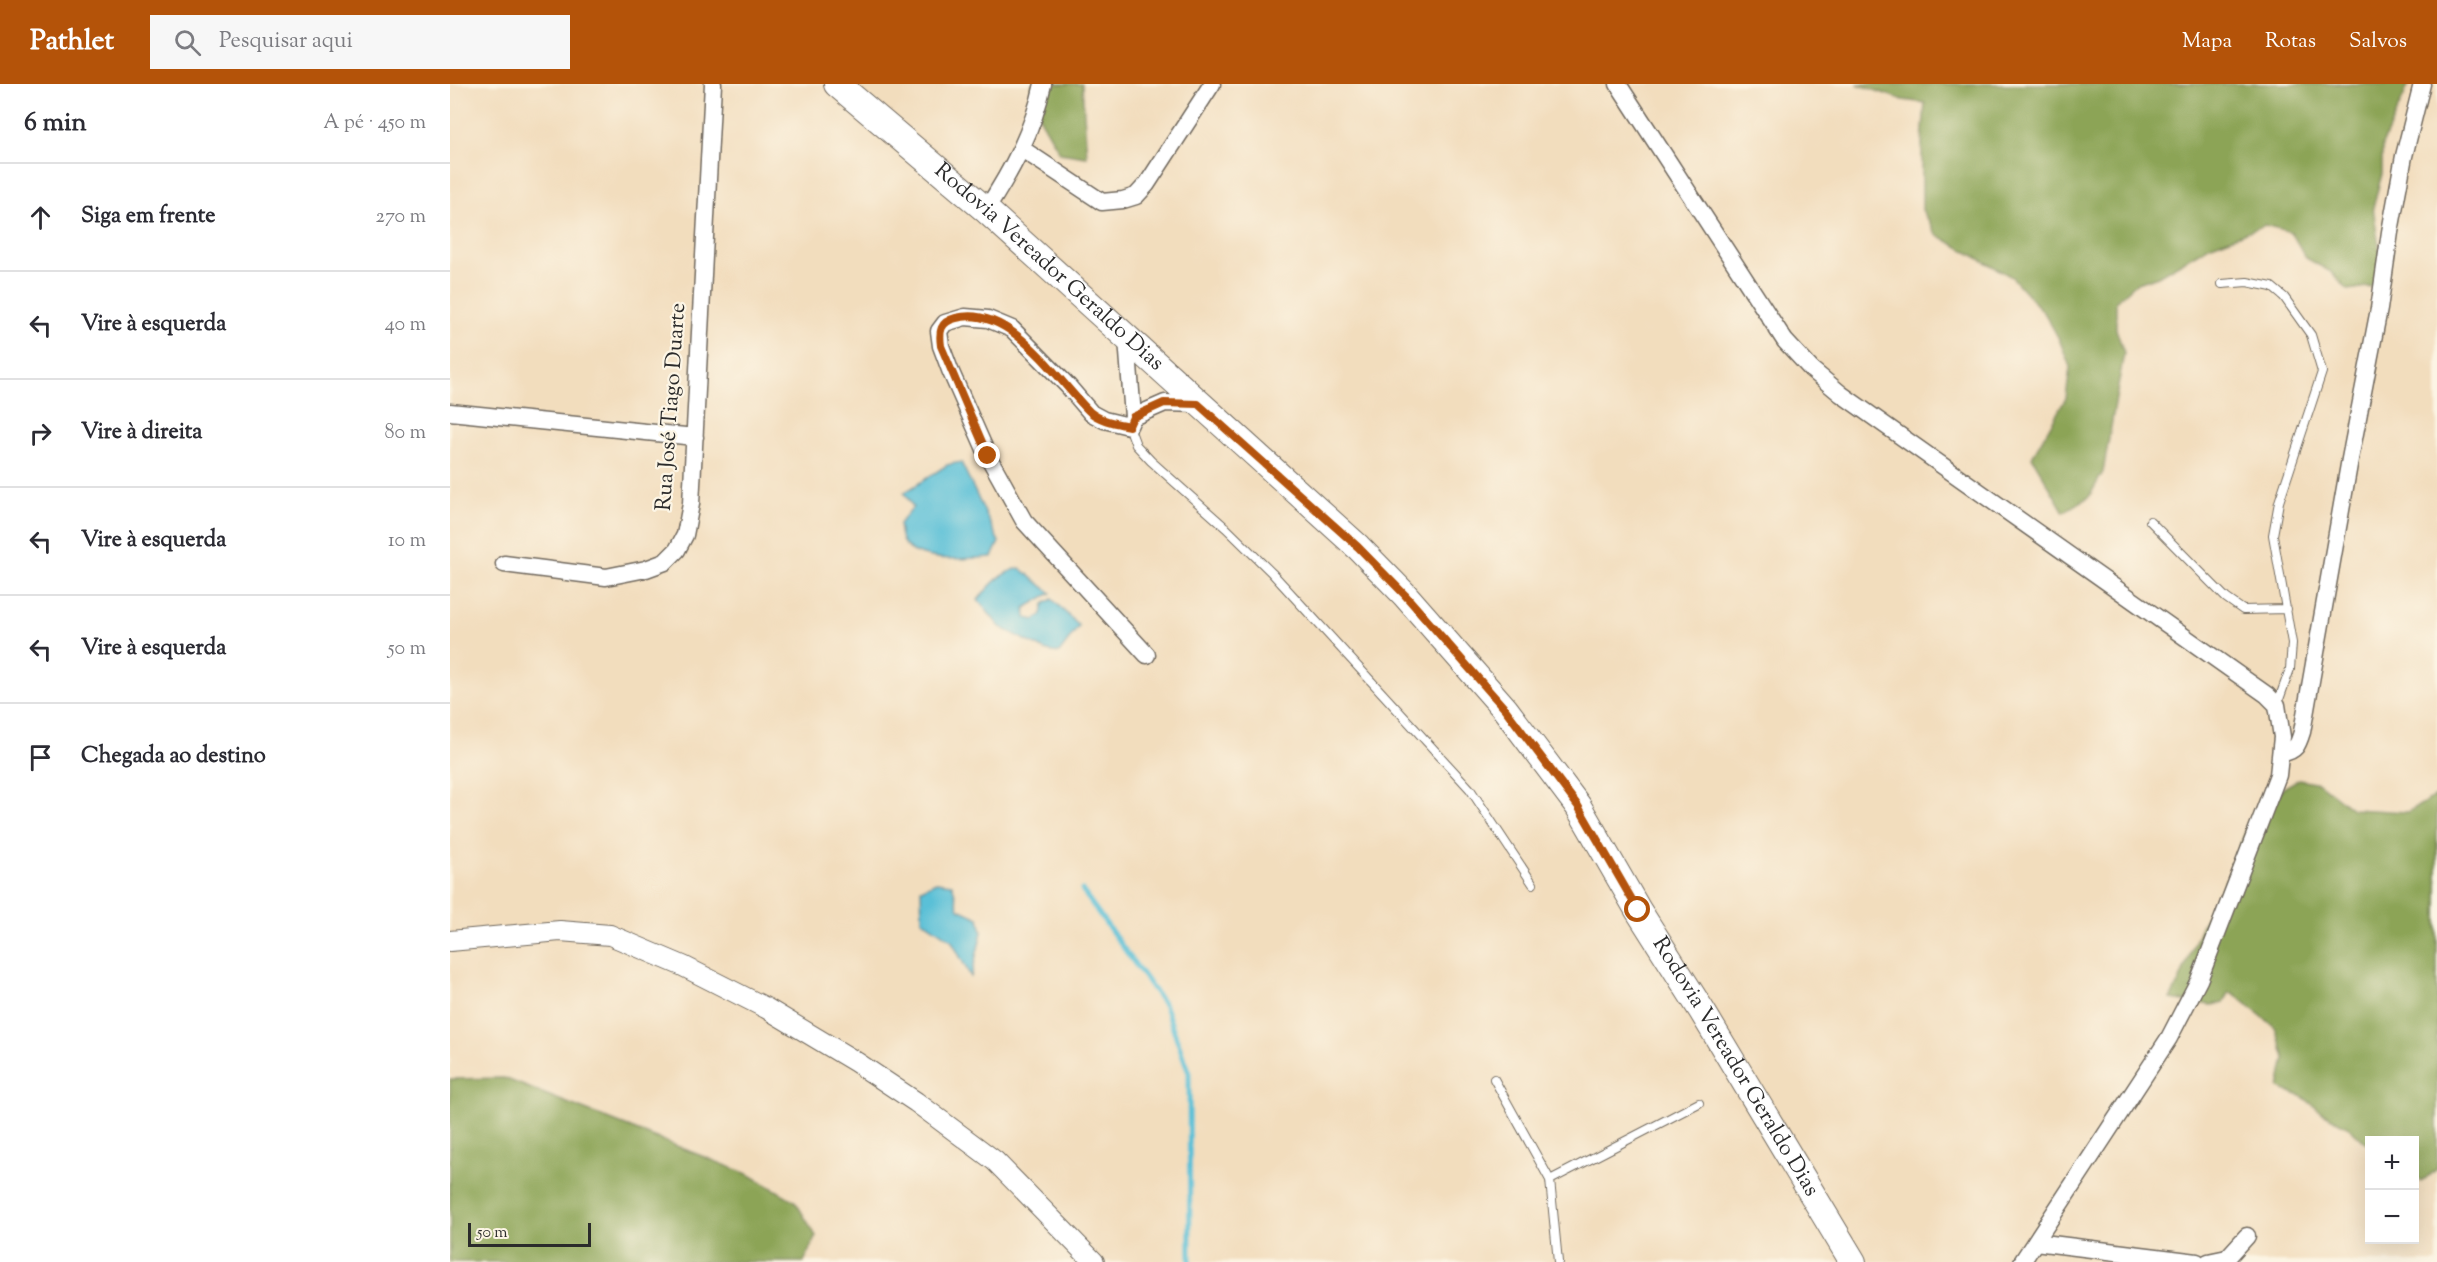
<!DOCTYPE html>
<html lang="pt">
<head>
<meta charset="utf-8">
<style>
	:root { --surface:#fff; --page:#f7f7f7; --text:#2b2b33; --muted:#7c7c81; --line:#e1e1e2; --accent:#b45309 }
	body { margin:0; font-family:"Sorts Mill Goudy",serif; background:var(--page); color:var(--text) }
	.controls { position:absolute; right:18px; bottom:18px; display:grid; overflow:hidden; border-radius:0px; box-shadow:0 6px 24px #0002 }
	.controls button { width:54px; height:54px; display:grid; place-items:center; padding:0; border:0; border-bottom:2px solid var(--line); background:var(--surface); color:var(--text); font:30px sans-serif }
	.scale { position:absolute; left:18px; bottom:15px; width:123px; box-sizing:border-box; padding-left:6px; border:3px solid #2b2b2b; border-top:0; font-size:16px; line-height:21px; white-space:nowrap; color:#2b2b2b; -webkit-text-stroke:4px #fcf5e5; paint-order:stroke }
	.stop { position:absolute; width:18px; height:18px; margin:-14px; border:4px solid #b45309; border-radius:50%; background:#fff }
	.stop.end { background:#b45309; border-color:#fff; box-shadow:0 2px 6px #0008 }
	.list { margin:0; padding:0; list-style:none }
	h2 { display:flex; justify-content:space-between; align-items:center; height:78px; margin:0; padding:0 24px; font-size:26px }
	h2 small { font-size:20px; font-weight:400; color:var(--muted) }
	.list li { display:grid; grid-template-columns:39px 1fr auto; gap:18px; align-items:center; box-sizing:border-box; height:108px; padding:0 24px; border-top:2px solid var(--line) }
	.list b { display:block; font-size:22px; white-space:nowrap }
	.list em { font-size:20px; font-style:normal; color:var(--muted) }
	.icon { flex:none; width:33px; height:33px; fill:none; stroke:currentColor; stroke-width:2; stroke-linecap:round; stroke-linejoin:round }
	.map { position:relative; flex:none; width:1987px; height:1178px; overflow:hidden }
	header { display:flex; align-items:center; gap:36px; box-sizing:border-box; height:84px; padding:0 30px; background:var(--accent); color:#fff }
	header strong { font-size:28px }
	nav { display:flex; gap:33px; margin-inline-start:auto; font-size:21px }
	.search { width:420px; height:54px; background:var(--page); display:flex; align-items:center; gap:15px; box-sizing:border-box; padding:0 21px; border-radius:0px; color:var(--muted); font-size:22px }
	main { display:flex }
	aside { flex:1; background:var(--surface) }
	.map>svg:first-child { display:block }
</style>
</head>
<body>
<header>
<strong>Pathlet</strong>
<div class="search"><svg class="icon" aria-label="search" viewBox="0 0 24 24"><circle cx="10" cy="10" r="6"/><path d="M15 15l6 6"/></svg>Pesquisar aqui</div>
<nav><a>Mapa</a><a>Rotas</a><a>Salvos</a></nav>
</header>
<main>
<aside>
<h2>6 min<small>A pé · 450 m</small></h2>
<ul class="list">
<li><svg class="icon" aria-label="ahead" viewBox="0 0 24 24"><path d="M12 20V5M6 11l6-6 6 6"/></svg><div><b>Siga em frente</b></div><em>270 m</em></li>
<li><svg class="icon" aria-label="left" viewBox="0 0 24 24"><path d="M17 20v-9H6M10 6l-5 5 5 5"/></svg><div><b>Vire à esquerda</b></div><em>40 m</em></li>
<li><svg class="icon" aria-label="right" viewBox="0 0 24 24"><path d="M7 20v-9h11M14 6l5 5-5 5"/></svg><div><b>Vire à direita</b></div><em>80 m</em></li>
<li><svg class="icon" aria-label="left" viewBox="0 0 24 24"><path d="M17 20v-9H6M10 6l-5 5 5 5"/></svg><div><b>Vire à esquerda</b></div><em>10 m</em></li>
<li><svg class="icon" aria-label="left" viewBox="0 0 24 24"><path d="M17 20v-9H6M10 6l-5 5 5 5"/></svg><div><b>Vire à esquerda</b></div><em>50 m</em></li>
<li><svg class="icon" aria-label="arrive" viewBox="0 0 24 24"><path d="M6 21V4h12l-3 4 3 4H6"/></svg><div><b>Chegada ao destino</b></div></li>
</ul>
</aside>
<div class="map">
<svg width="1987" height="1178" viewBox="0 0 1987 1178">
	<rect width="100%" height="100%" fill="#fcf5e5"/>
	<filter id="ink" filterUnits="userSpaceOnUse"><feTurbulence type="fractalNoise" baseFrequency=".0167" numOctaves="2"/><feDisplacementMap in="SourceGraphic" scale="12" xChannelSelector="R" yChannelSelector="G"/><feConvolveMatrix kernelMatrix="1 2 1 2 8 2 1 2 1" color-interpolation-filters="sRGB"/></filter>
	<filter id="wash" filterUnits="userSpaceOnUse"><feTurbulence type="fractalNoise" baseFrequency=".008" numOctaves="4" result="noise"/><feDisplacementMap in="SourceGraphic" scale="24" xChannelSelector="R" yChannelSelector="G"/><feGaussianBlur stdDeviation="1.35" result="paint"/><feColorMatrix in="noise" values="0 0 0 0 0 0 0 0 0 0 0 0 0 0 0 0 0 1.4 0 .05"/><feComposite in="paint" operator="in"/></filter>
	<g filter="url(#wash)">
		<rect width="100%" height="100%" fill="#f2ddbd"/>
		<path fill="#8ca456" stroke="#5c6840" stroke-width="1.5" d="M581,0H632L637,73L610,69L583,22Z
			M1407,0H1959L1932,61V90L1923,123L1931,176L1924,202L1898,206L1881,188L1856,174L1841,148L1815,141L1759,162L1708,192L1685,200L1666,217V245L1674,269L1653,388L1639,413L1614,428L1582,373L1616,314L1620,283L1609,255L1595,230L1562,193L1487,151L1472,126V58L1475,19L1453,16Z
			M1849,695L1869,699L1902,725L1958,728L1987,711V1085L1971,1098L1965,1092L1964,1056H1920L1919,1062L1899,1043L1873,1029L1853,1013L1829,1004L1835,974L1825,943L1783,909H1779L1774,919L1761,921L1720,915L1729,898L1752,840L1779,790L1796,746L1805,740L1833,704Z
			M54,994L300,1091L345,1117L366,1152L354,1178H0V995Z"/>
		<path fill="#5ac0d7" stroke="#427681" stroke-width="1.5" d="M511,378L549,458L542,473C519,475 467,480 453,458C450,453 450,446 449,440L463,423L454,409L497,381Z
			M570,484L601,509L575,524L576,534L585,536L592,530L594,520L602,515L629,542L609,569L597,567L550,543L528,516C540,501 551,488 570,484Z
			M486,798L502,800L509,825L529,834L532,848L521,893L501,856L472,836L471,805Z"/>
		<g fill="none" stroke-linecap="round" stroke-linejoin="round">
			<path stroke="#5ac0d7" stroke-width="5" d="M632,806L715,922L739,989L740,1178"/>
		</g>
	</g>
	<g filter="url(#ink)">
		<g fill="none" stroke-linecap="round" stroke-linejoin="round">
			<g stroke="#71695e" stroke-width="10">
				<path id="service" d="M1772,200L1797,198L1822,203L1834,213L1861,251L1872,288L1829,418L1823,451L1842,559L1840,585L1827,621
					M679,342L686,361L701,377L776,444L822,489L1020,705L1083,800
					M1700,437L1776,514L1793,526L1837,525
					M1044,995L1100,1096L1108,1178
					M1100,1096L1249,1019"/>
			</g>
			<g stroke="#71695e" stroke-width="19">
				<path id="minor" d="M1168,0L1335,257L1361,285L1391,310L1817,611L1827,621L1832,653L1828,691L1749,896L1719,954L1572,1178
					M572,65L652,118L673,116L686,112L697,100L762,0
					M536,126C562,86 583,47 593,0
					M677,255L683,333L679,342L654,336L641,329L618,302L562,245L538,235L515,233L495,239L489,247L491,262L500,286L538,372L574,437L697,571
					M0,328L245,353
					M683,333L715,319L748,320
					M54,480L156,493L196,485L215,478L227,466L235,451L241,420L263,0
					M1832,669C1846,667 1848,661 1852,648L1900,375L1929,225L1940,148L1954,72L1972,0
					M1585,1158L1747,1178
					M1758,1178L1777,1174L1797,1152"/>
			</g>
			<g stroke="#71695e" stroke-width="22">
				<path id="tertiary" d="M0,857L110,847L160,851L233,882L316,924L406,978L466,1018L545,1077L644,1178"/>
			</g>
			<g stroke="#71695e" stroke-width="28">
				<g id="primary">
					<path id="s1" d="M387,0L536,126L908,463L955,511L1055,625L1128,722L1188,826L1252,927L1403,1178"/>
				</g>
			</g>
			<use href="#service" stroke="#fff" stroke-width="8"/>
			<use href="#minor" stroke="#fff" stroke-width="16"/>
			<use href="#tertiary" stroke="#fff" stroke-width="20"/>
			<use href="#primary" stroke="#fff" stroke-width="26"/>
		</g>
	</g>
	<g fill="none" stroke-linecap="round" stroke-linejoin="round" filter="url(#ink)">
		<path stroke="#b45309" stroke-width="8" d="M538,372L491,262C489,247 490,238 506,234C561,220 606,295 640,328C651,337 665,339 679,342L683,333L714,319L748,320L908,463L955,511L1055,625L1128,722L1188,826"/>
	</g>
	<g text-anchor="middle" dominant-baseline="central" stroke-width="4.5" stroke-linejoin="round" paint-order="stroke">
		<g font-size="22" fill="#2b2b2b" stroke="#fcf5e5">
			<text stroke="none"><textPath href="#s1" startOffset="280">Rodovia Vereador Geraldo Dias</textPath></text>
			<text transform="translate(222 323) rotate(-86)">Rua José Tiago Duarte</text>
			<text stroke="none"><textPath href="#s1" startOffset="1342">Rodovia Vereador Geraldo Dias</textPath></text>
		</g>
	</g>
</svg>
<div class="controls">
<button>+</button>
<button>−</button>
</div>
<div class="scale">50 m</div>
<div class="stop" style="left:1188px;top:826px"></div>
<div class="stop end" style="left:538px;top:372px"></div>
</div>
</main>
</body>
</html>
